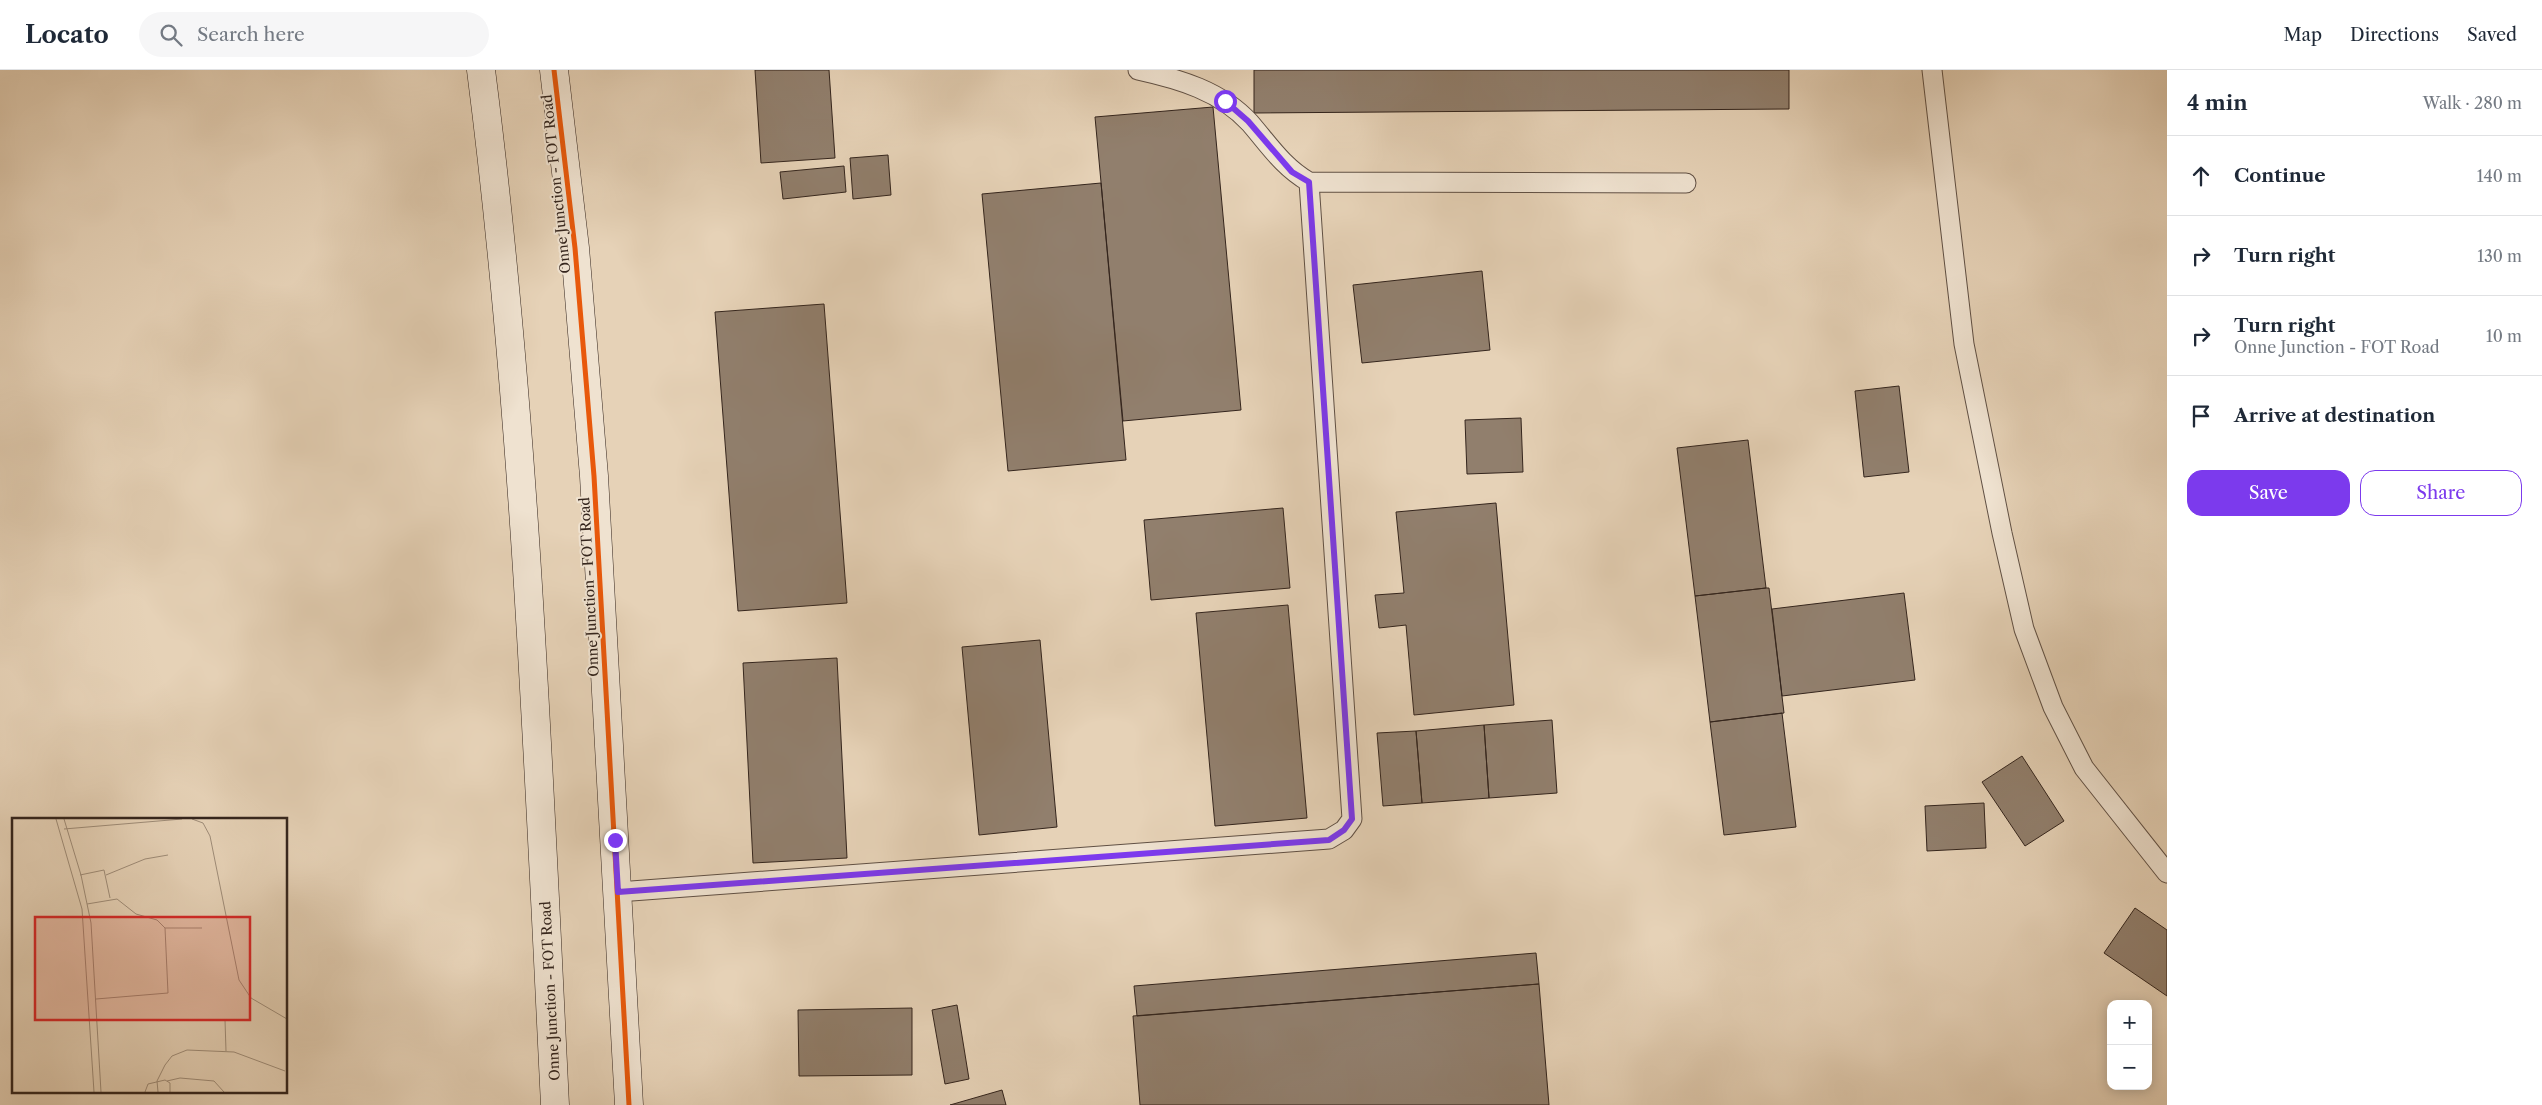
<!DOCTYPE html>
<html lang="en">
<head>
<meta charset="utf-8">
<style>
	:root { --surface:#fff; --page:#f6f6f7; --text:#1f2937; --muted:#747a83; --line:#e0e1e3; --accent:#7c3aed }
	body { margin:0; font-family:"Libre Caslon Text",serif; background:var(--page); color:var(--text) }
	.controls { position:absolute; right:15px; bottom:15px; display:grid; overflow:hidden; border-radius:10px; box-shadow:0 2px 12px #0003 }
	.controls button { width:45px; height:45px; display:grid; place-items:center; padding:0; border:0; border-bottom:1px solid var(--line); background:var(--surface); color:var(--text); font:25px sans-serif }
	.stop { position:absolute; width:15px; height:15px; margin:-11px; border:4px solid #7c3aed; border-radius:50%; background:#fff }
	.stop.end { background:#7c3aed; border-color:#fff; box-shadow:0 1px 5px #0008 }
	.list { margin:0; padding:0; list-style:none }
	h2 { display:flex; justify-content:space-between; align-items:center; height:65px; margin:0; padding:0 20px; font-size:21px }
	h2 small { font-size:16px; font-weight:400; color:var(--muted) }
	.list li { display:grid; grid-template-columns:32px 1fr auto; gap:15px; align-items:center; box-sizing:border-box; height:80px; padding:0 20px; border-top:1px solid var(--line) }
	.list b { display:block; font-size:19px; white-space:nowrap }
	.list p { margin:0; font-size:16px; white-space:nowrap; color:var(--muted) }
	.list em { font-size:16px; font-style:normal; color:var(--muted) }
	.actions { display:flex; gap:10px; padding:15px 20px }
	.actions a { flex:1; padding:11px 0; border:1px solid var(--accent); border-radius:15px; text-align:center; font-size:18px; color:var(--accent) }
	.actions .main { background:var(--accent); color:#fff }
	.icon { flex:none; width:28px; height:28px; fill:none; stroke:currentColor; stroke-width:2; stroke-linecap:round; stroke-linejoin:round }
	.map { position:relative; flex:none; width:2167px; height:1035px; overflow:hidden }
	header { display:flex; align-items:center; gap:30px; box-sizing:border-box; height:70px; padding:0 25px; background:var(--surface); border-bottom:1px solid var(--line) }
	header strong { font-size:24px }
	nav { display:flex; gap:28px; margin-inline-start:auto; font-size:18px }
	.search { width:350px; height:45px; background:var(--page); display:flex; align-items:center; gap:12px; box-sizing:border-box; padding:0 18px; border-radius:28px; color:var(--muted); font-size:19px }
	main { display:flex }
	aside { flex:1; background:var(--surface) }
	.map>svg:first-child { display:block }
</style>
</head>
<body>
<header>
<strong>Locato</strong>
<div class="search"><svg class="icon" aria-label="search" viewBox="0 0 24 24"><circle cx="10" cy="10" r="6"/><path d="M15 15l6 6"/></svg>Search here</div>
<nav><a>Map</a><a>Directions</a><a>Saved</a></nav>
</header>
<main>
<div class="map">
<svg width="2167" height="1035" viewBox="0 0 2167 1035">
	<rect width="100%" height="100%" fill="#e6d2b7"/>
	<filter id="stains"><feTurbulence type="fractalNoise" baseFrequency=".004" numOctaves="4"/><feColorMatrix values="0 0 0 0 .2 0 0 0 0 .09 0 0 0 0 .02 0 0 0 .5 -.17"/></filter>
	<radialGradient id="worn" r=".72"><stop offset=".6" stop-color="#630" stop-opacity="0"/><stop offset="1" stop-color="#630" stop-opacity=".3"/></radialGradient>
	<path fill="#917f6d" stroke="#34251d" d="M755,0H829L835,88L761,93Z
		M1254,0H1789V39L1254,43Z
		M1213,37L1241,340L1123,351L1095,47Z
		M888,85L891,125L853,129L850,88Z
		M844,96L846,122L783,129L780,102Z
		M1101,113L1126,390L1008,401L982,124Z
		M1482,201L1490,280L1362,293L1353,215Z
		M824,234L847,533L738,541L715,242Z
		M1899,316L1909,402L1864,407L1855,321Z
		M1521,348L1523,402L1467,404L1465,350Z
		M1748,370L1766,518L1695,526L1677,378Z
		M1496,433L1514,635L1414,645L1406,555L1379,558L1375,525L1404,523L1396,442Z
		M1283,438L1290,518L1151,530L1144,450Z
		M1766,518H1769L1784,643L1710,652L1695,526Z
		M1904,523L1915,610L1782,626L1772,539Z
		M1288,535L1307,748L1215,756L1196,543Z
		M1040,570L1057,757L979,765L962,577Z
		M837,588L847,788L753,793L743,593Z
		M1782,643L1796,757L1724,765L1710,652Z
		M1552,650L1557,723L1489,728L1484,655Z
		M1484,655L1489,728L1422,733L1416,661Z
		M1416,661L1422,733L1383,736L1377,663Z
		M2022,686L2064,751L2025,776L1982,712Z
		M1984,733L1986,778L1927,781L1925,736Z
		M2135,838L2167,860V926L2104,883Z
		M1536,883L1539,914L1137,946L1134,916Z
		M1539,914L1549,1035H1140L1133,946Z
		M957,935L969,1009L945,1014L932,940Z
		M912,938V1005L799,1006L798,940Z
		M1002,1020L1006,1035H950Z"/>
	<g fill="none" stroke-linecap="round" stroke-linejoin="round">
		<g stroke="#605044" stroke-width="21">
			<path id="lane" d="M1138,0C1179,9 1221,21 1250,53C1269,75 1283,97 1309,112L1686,113
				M1932,0L1964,274L2002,463L2024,559L2053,637L2084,698L2167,803
				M618,822L1329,769L1344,760L1352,749L1309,112"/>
		</g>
		<g stroke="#34251d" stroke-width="29">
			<path id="secondary" d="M481,0C525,343 538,690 555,1035
				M554,0L575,178L594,406L629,1035"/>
		</g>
		<use href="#lane" stroke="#efe2d0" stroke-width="19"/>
		<use href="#secondary" stroke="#efe2d0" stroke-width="28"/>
		<g stroke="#efe2d0" stroke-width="8">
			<path id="cycleway" d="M554,0L575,178L594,406L629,1035"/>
		</g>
		<use href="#cycleway" stroke="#e8590c" stroke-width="5"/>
	</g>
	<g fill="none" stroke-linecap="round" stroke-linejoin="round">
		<path stroke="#7c3aed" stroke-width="6" d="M615,770L618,822L1329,770L1344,760L1352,749L1309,112L1292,102L1248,51L1225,31"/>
	</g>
	<g text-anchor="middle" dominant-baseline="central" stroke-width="4" stroke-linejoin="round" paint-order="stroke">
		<g font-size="14" fill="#34251d" stroke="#efe2d0">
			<text transform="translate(556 114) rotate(-96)">Onne Junction - FOT Road</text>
			<text transform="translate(589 517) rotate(-93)">Onne Junction - FOT Road</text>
			<text transform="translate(550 921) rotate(-93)">Onne Junction - FOT Road</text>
		</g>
	</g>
	<g transform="translate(12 748)">
		<rect width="275" height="275" fill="#e6d2b7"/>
		<path fill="none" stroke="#9f8d79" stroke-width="1" d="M44,1L70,91L82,274M52,1L69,57L79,105L89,274M180,1L191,5L198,18L227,162L239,180L275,201M52,11L170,1M68,57L92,52L98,80M94,57L133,41L156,37M75,86L105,81L124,96L145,102L153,110L156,175L84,181M153,110H190M213,202L214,233M155,263L168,260L202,263L212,274M133,274L136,266L153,262L158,265V274M146,274L145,263L153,247L160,238L175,232L222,234L273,253"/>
		<path fill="#d62828" fill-opacity="0.15" stroke="#d62828" stroke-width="2.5" d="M23,99H238V202H23Z"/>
		<rect width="275" height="275" fill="none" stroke="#34251d" stroke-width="2.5"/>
	</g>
	<rect width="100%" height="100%" filter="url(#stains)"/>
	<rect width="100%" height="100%" fill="url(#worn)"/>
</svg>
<div class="controls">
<button>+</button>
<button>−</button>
</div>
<div class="stop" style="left:1225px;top:31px"></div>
<div class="stop end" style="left:615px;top:770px"></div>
</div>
<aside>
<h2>4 min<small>Walk · 280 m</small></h2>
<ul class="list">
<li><svg class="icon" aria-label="ahead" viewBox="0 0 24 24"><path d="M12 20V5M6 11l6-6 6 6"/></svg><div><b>Continue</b></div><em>140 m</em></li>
<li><svg class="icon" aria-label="right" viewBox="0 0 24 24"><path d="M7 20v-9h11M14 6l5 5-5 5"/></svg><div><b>Turn right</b></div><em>130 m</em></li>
<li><svg class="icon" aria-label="right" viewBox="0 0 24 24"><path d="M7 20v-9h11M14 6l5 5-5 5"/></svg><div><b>Turn right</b><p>Onne Junction - FOT Road</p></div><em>10 m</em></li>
<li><svg class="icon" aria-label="arrive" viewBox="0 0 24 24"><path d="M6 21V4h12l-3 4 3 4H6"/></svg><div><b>Arrive at destination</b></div></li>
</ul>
<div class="actions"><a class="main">Save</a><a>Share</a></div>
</aside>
</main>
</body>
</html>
